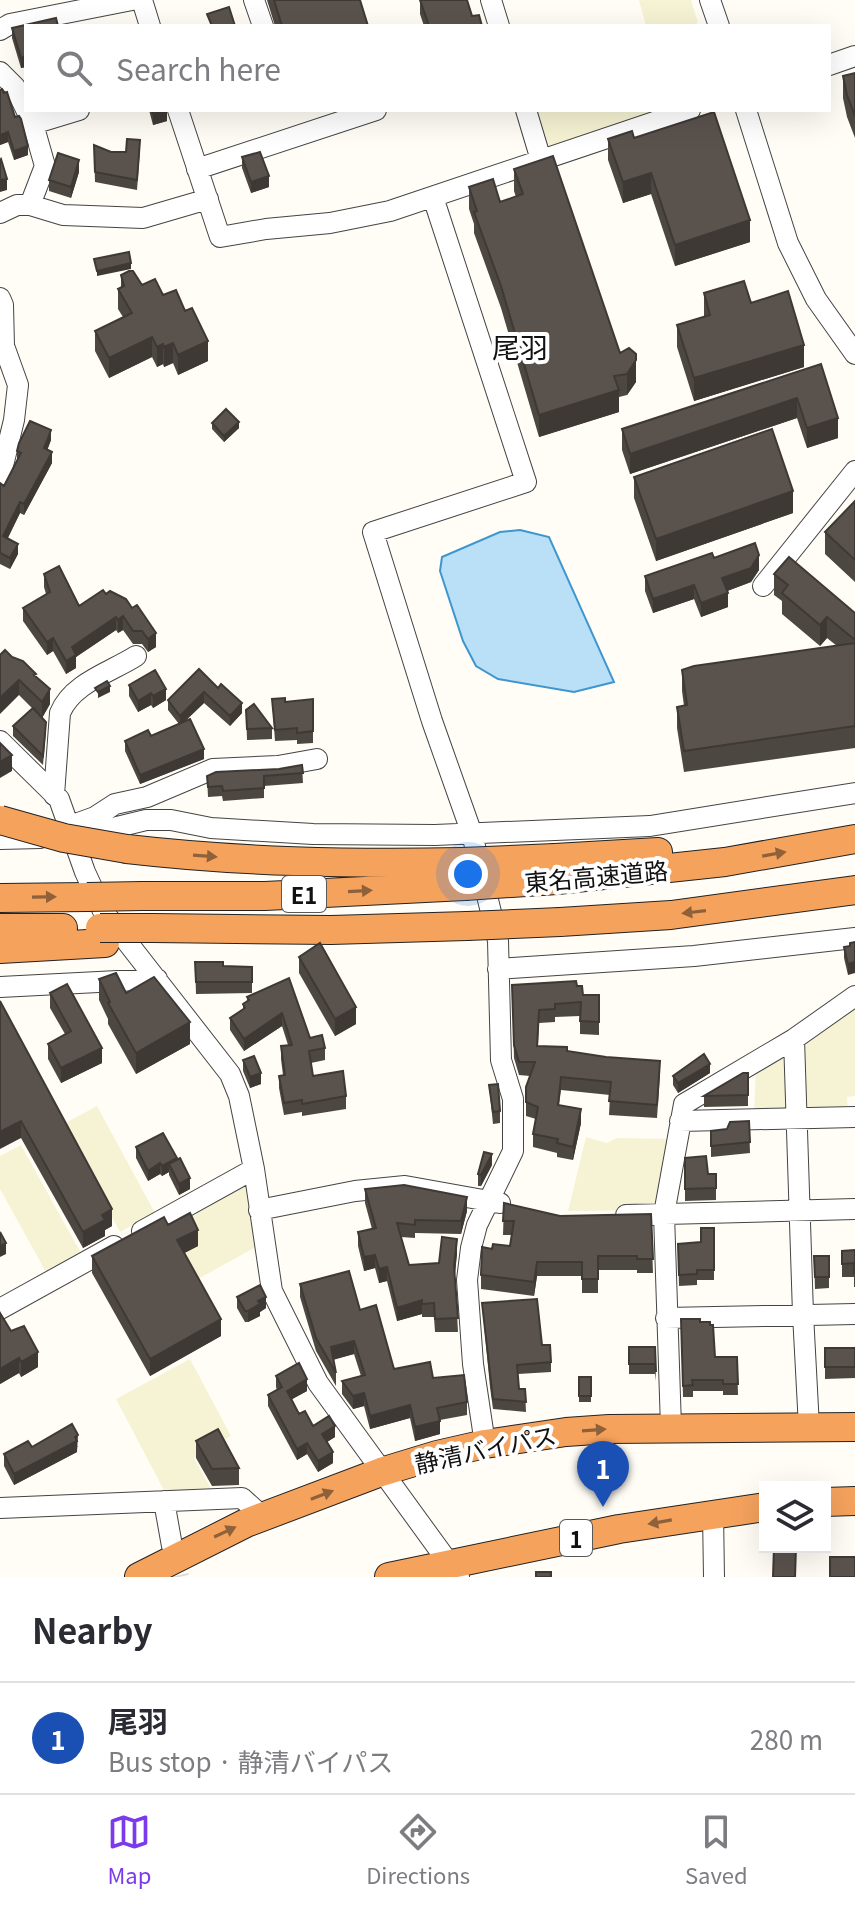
<!DOCTYPE html>
<html lang="en">
<head>
<meta charset="utf-8">
<style>
	:root { --surface:#fff; --page:#f7f7f7; --text:#2b2b33; --muted:#7c7c81; --line:#e1e1e2; --accent:#7c3aed }
	body { margin:0; font-family:Georgia,"Noto Sans JP",serif; background:var(--page); color:var(--text) }
	.controls { position:absolute; right:24px; bottom:24px; display:grid; overflow:hidden; border-radius:0px; box-shadow:0 8px 32px #0002 }
	.controls button { width:72px; height:72px; display:grid; place-items:center; padding:0; border:0; border-bottom:2px solid var(--line); background:var(--surface); color:var(--text); font:40px sans-serif }
	.you { position:absolute; left:468px; top:874px; width:28px; height:28px; margin:-20px; border:6px solid #fff; border-radius:50%; background:#1a73e8; box-shadow:0 0 0 12px #1a73e833 }
	.badge { display:grid; place-items:center; width:52px; height:52px; border-radius:50%; background:var(--accent); color:#fff; font-size:26px; font-weight:700 }
	.pin { position:absolute; translate:-50% -66px; filter:drop-shadow(0 2px 4px #0008) }
	.pin::after { content:''; position:absolute; top:42px; width:28px; height:24px; background:inherit; clip-path:polygon(0 0,100% 0,50% 100%) }
	.list { margin:0; padding:0; list-style:none }
	h2 { display:flex; justify-content:space-between; align-items:center; height:104px; margin:0; padding:0 32px; font-size:34px }
	h2 small { font-size:26px; font-weight:400; color:var(--muted) }
	.list li { display:grid; grid-template-columns:52px 1fr auto; gap:24px; align-items:center; box-sizing:border-box; height:112px; padding:0 32px; border-top:2px solid var(--line) }
	.list b { display:block; font-size:30px; white-space:nowrap }
	.list p { margin:0; font-size:26px; white-space:nowrap; color:var(--muted) }
	.list em { font-size:26px; font-style:normal; color:var(--muted) }
	.icon { flex:none; width:44px; height:44px; fill:none; stroke:currentColor; stroke-width:2; stroke-linecap:round; stroke-linejoin:round }
	.map { position:relative; flex:none; width:855px; height:1577px; overflow:hidden }
	.search { position:absolute; background:var(--surface); box-shadow:0 8px 32px #0002; left:24px; right:24px; top:24px; height:88px; display:flex; align-items:center; gap:20px; box-sizing:border-box; padding:0 28px; border-radius:0px; color:var(--muted); font-size:30px }
	.sheet { height:216px; background:var(--surface) }
	nav { display:flex; justify-content:space-around; align-items:center; box-sizing:border-box; height:112px; border-top:2px solid var(--line); background:var(--surface); font-size:22px; color:var(--muted) }
	nav a { display:grid; justify-items:center; gap:4px }
	nav .on { color:var(--accent) }
	.map>svg:first-child { display:block }
</style>
</head>
<body>
<div class="map">
<svg width="855" height="1577" viewBox="0 0 855 1577">
	<rect width="100%" height="100%" fill="#fffdf5"/>
	<path fill="#f6f3d4" d="M639,0H691L698,23L687,26H646Z
		M536,110H661L549,149Z
		M855,1005V1096L847,1097L848,1110L810,1111L803,1104L801,1041Z
		M790,1053L791,1109L754,1113L756,1064Z
		M97,1106L155,1213L120,1232L62,1125Z
		M586,1137L607,1143L617,1138L672,1139L660,1210L568,1211Z
		M21,1145L81,1253L46,1272L0,1189V1156Z
		M245,1182L256,1247L198,1279L168,1223Z
		M190,1359L231,1436L194,1458L213,1492L166,1494L116,1399Z"/>
	<path fill="#b9e0f7" stroke="#3f96cf" stroke-width="2" d="M520,530L549,537L614,682L574,692L498,679L476,666L463,641L440,571L442,557L500,532Z"/>
	<g fill="none" stroke-linecap="round" stroke-linejoin="round">
		<path stroke="#dbdad3" stroke-width="20" stroke-dasharray="20 10" stroke-linecap="butt" d="M172,1546L179,1577"/>
		<g stroke="#444" stroke-width="22">
			<path id="minor" d="M142,0L150,26
				M254,0L263,26
				M491,0L499,26
				M710,0L719,26
				M0,30L10,24L132,0
				M829,65L855,56
				M0,72L15,87L33,124L45,166L30,205
				M178,110L220,237L266,229L330,223L390,211L690,110
				M526,110L541,160
				M746,110L788,243L816,299L855,354
				M33,124L79,110
				M197,169L376,110
				M433,197L526,482L373,532L432,721L472,834L498,941L501,1060L513,1099V1151L477,1225L471,1248L467,1280L473,1364L485,1444
				M0,213L17,205H30L63,215L143,218L208,199
				M0,298L3,305L4,346L18,385L14,420L0,478
				M763,586L855,471
				M0,741L59,799L85,872L103,911L230,1074L239,1096L254,1169L272,1291L318,1383L459,1577
				M54,795L60,713C72,683 111,672 136,656
				M70,826L95,817L115,804L147,797L213,769L278,766L317,759
				M76,837L146,820H171L211,828L313,834L435,835L650,826L855,793
				M0,839L40,838
				M498,969L694,956L855,938
				M0,987L157,979
				M794,1039L803,1314L809,1427
				M680,1121L855,1117
				M259,1210L355,1191L405,1186L500,1203
				M626,1215L855,1209
				M142,1231L254,1169
				M0,1309L114,1246
				M666,1318L855,1314
				M671,1427L664,1214L684,1104L794,1039L855,996
				M164,1501L172,1546
				M0,1508L242,1498L263,1517
				M713,1513L714,1577"/>
		</g>
		<g stroke="#222" stroke-width="30">
			<path id="highway" d="M127,849C240,862 348,864 462,862
				M555,858L658,852
				M557,880L725,862L855,839
				M142,896H265L465,886
				M0,898L87,897
				M560,922L671,915L855,890
				M0,928H63
				M152,928L331,930L467,926
				M0,949L105,943
				M825,1502L855,1501
				M139,1577L246,1523L381,1472L437,1455L485,1444L566,1432L609,1429L855,1427
				M389,1577L619,1529L765,1507"/>
		</g>
		<use href="#minor" stroke="#fff" stroke-width="20"/>
		<use href="#highway" stroke="#f5a25d" stroke-width="28"/>
		<g stroke="#222" stroke-width="30" stroke-linecap="butt">
			<path id="highway-bridge" d="M0,820L64,838L127,849
				M462,862L555,858
				M465,886L557,880
				M87,897L142,896
				M467,926L560,922
				M100,928H152"/>
		</g>
		<use href="#highway-bridge" stroke="#f5a25d" stroke-width="28"/>
	</g>
	<path fill="#4d4742" d="M267,0H360L368,26H275Z
		M420,0L472,16L482,26H424L420,14Z
		M26,26V67L21,68L12,38V28Z
		M855,73V138L847,117L843,98V76Z
		M149,110H167V121L153,125Z
		M15,117L28,155L14,160L8,142L0,145Z
		M634,138L750,242L675,266L651,194L623,203L608,160V139Z
		M94,145L111,152H126L140,150L137,190L95,182Z
		M242,157L269,187L251,193L242,168Z
		M514,169L636,382L627,395L619,397V412L539,437L501,308L474,233V224L469,209V187L500,202L516,197L514,191Z
		M79,172L71,198L49,191V180Z
		M121,275L163,295L185,311L208,361L178,375L173,363L164,367L163,364L157,367L152,357L109,378L95,351V331L123,317L118,309V289L121,287Z
		M704,293L751,303L804,367L694,401L677,347V325L704,317Z
		M821,364L838,438L807,448L797,418L630,474L622,450V429Z
		M212,423L239,428L224,442L212,429Z
		M51,440L47,450L52,463L24,515L20,513L8,538L18,554L10,569L0,564V483L4,486L17,460V451Z
		M634,477L793,513L656,561L634,498Z
		M855,501V582L825,554V532Z
		M714,558L759,570L751,582L727,591L728,607L701,617L694,599L653,613L645,591V576Z
		M44,574L79,606L106,594L156,647L148,652L142,644H133L123,630L118,633L116,630L76,657V668L66,674L53,651L47,655L23,621V608L46,594L44,587Z
		M774,574L855,613V748L684,772L677,728V707L684,706L682,691V670L837,646L827,638L820,646L782,614V601L774,595Z
		M0,655L36,677L50,704L42,718L46,731L43,765L13,736V726L33,709L19,695Z
		M199,669L242,713L230,726L204,703L185,721L204,759L140,784L125,751V741L151,736L179,724L168,710V700Z
		M129,685L166,700L153,708L151,705L138,712L129,696Z
		M272,699L285,702L313,699V743L297,744V740L275,741Z
		M246,710L272,728V739L247,740Z
		M302,765L303,783L264,786V798L223,801L222,796L208,797L207,776L279,769Z
		M850,946L848,975L844,958V947Z
		M299,957L356,1024L335,1036L299,973Z
		M195,962L223,966L252,967V993L196,994Z
		M289,978L310,1038L325,1048V1060L311,1063L313,1076L346,1096V1109L302,1116V1112L284,1115L279,1088V1076L283,1075L281,1059V1046L288,1045L282,1026L244,1051L230,1030V1018L243,1009V1004L247,1002V997Z
		M99,979L126,993L190,1044L136,1074L108,1024V1019L99,1000Z
		M512,985L577,986L583,995H599V1035L580,1034V1016L555,1017V1022L539,1023L538,1046L567,1051L660,1074L657,1118L609,1115L610,1095L561,1090L559,1105L581,1123L573,1160L557,1157V1153L533,1147V1134L536,1119L526,1116V1087L530,1076L519,1075L514,1058Z
		M50,993L102,1063L61,1083L48,1059V1044L65,1034L50,1008Z
		M0,1001L112,1226L105,1230V1236L83,1248L21,1138Z
		M243,1060L261,1084L250,1088L243,1071Z
		M710,1073L678,1093L673,1085V1076Z
		M748,1073V1106L704,1107V1096Z
		M489,1085L500,1111V1123L493,1124Z
		M749,1121L750,1153L711,1157V1131L727,1129Z
		M163,1133L190,1189L179,1195L169,1175V1172L162,1176L160,1174L148,1181L136,1158V1147Z
		M685,1158L708,1174H716V1200L685,1201Z
		M492,1165L481,1186H478V1174Z
		M365,1189L467,1211L461,1234L415,1233V1238L401,1237L409,1265L439,1263L457,1253L455,1276L458,1332H435L434,1317H422V1314L397,1321L387,1281L379,1283L375,1268L364,1271L358,1246V1232L372,1229L365,1203Z
		M504,1203L560,1216L651,1214L653,1273H637V1270H598V1293H582V1276H537L534,1296L481,1289V1275L492,1249L510,1246L512,1235H503Z
		M168,1225L198,1246L184,1253L221,1336L150,1376L92,1273V1256Z
		M714,1228V1280H697V1285L679,1286L678,1244L701,1242Z
		M855,1250V1287H854V1277H842V1251Z
		M814,1256H829V1288L815,1289Z
		M300,1284L360,1310L394,1369L433,1378L467,1402V1415L440,1420V1434L415,1441L410,1418L370,1429L364,1406L353,1409L342,1394V1381L361,1376L354,1354L333,1360L336,1373V1386L316,1351L300,1297Z
		M237,1297L266,1308L260,1312V1316L248,1322H245L237,1308Z
		M482,1303L542,1345L551,1362V1372L518,1374L519,1389H525L526,1412L493,1409L490,1387Z
		M0,1313L11,1331L38,1367L21,1377L19,1373L0,1384Z
		M681,1319L715,1357H737L738,1395H723V1391H693V1397H683Z
		M629,1347H655L656,1381L655,1374H629Z
		M825,1348H855V1378L825,1379Z
		M276,1376L307,1391L292,1399L299,1414L313,1426L335,1437L327,1442L333,1463L318,1472L307,1454L297,1460L268,1406V1395L277,1390L276,1387Z
		M579,1377H591V1402H579Z
		M196,1441L239,1468V1485L212,1486L196,1458Z
		M78,1446L77,1447V1452L14,1485L4,1466V1454L32,1447Z"/>
	<path fill="#3f3936" d="M26,56V67L21,68V58Z
		M167,110V121L153,125V114Z
		M8,132V142L0,145V135Z
		M28,146V155L14,160V151Z
		M79,160V172L71,198V187Z
		M651,173V194L623,203V182Z
		M269,176V187L251,193V182Z
		M7,179V190L0,192V180Z
		M750,220V242L675,266V245Z
		M131,263V269L97,276V271Z
		M152,337V357L109,378V358Z
		M208,341V361L178,375V355Z
		M173,343V363L164,367V347Z
		M163,344V364L157,367V347Z
		M804,345V367L694,401V378Z
		M636,354V382L627,395V374Z
		M619,390V412L539,437V415Z
		M797,398V418L630,474V454Z
		M838,418V438L807,448V428Z
		M239,422V428L224,442V436Z
		M51,430V440L44,459V448Z
		M52,452V463L24,515V504Z
		M793,491V513L656,561V539Z
		M20,502V513L3,547V536Z
		M18,544V554L10,569V558Z
		M759,555V570L751,582L722,593V578Z
		M694,585V599L653,613V599Z
		M728,593V607L701,617V603Z
		M123,616V630L118,633V620Z
		M116,617V630L76,657V668L66,674V661L72,647Z
		M827,617V638L820,646V625Z
		M156,633V647L148,652V639Z
		M53,638V651L47,655V642Z
		M19,680V695L0,714V698Z
		M110,686V692L98,698V692Z
		M50,689V704L42,718V702Z
		M166,689V700L153,708V696Z
		M204,692V703L180,726V716Z
		M151,693V705L138,712V701Z
		M242,703V713L230,726V716Z
		M204,749V759L140,784V775Z
		M12,755V771L0,778V762Z
		M855,962V973L848,975V964Z
		M356,1007V1024L335,1036V1019Z
		M282,1013V1026L244,1051V1039Z
		M190,1022V1044L136,1074V1053Z
		M102,1048V1063L61,1083V1068Z
		M710,1064V1073L678,1093V1083Z
		M261,1073V1084L250,1088V1077Z
		M581,1109V1123L573,1160V1147Z
		M21,1121V1138L0,1149V1132Z
		M492,1154V1165L481,1186V1175Z
		M177,1158L169,1164V1172L162,1176V1166Z
		M160,1163V1174L148,1181V1171Z
		M190,1178V1189L179,1195V1184Z
		M467,1197V1211L461,1234V1221Z
		M112,1209V1226L105,1230V1236L83,1248V1232L102,1215Z
		M198,1230V1246L177,1257V1240Z
		M457,1239V1253L454,1281V1267Z
		M6,1243V1254L0,1257V1246Z
		M375,1255V1268L364,1271V1257Z
		M537,1262V1276L534,1296V1282Z
		M387,1267V1281L379,1283V1269Z
		M266,1297V1308L260,1312V1316L248,1322V1311L258,1301Z
		M422,1300V1314L397,1321V1308Z
		M221,1319V1336L150,1376V1359Z
		M354,1341V1354L331,1360V1347Z
		M38,1352V1367L21,1377V1362Z
		M19,1358V1373L0,1384V1369Z
		M307,1379V1391L287,1402V1391Z
		M364,1393V1406L353,1409V1396Z
		M410,1405V1418L370,1429V1416Z
		M440,1421V1434L415,1441V1427Z
		M335,1426V1437L322,1445V1434Z
		M78,1435L77,1452L14,1485V1474Z
		M307,1443V1454L297,1460V1449Z
		M333,1452V1463L318,1472V1461Z"/>
	<path fill="#5a524d" stroke="#3f3936" stroke-width="2" d="M274,0H360L368,26H282Z
		M420,0H467L472,16L479,15L482,26H429Z
		M229,7L235,26H212L207,14Z
		M56,18L58,26H26V56L21,58L12,28Z
		M855,73V116L847,95L843,76Z
		M2,89L4,93L7,92L15,117L19,116L21,119L28,146L14,151L8,132L0,135V90Z
		M152,110H166L153,114Z
		M714,112L750,220L675,245L651,173L623,182L608,139L632,131L634,138Z
		M127,139L140,140L137,180L95,172L94,145L111,152H126Z
		M260,152L269,176L251,182L242,157Z
		M58,153L79,160L71,187L49,180Z
		M553,156L620,353L629,348L636,354V360L627,374L614,376L619,390L539,415L501,286L474,212L477,211L469,187L493,179L500,202L523,194L514,169Z
		M1,159L7,179L0,180V160Z
		M129,252L131,263L97,271L94,259Z
		M129,271H133L142,285L155,279L163,295L176,290L185,311L192,308L208,341L178,355L173,343L164,347L163,344L157,347L152,337L109,358L95,331L132,313L118,289L124,286L121,275Z
		M744,281L751,303L788,291L804,345L694,378L677,325L710,315L704,293Z
		M821,364L838,418L807,428L797,398L630,454L622,429Z
		M226,409L239,422L224,436L212,423Z
		M30,421L51,430L44,448L52,452L24,504L20,502L3,536L18,544L10,558L0,553V483L4,486L21,453L17,451L19,443Z
		M772,429L793,491L656,539L634,477Z
		M855,501V560L825,532Z
		M755,543L759,555L751,568L722,578L728,593L701,603L694,585L653,599L645,576L712,553L714,558Z
		M789,557L855,613V640L827,617L820,625L782,593L788,585L774,574Z
		M59,566L79,606L103,590L106,594L110,591L126,599L132,608L137,605L156,633L148,639L142,631H133L123,616L118,620L116,617L72,647L76,655L66,661L53,638L47,642L23,608L50,592L44,574Z
		M855,643V726L684,751L677,707L687,705L682,670L694,666Z
		M5,650L12,657L23,661L36,674L34,675L50,689L42,702L19,680L0,698V655Z
		M199,669L218,688L221,684L242,703L230,716L204,692L180,716L168,700Z
		M155,670L166,689L153,696L151,693L138,701L129,685Z
		M107,681L110,686L98,692L95,688Z
		M285,698V702L313,699V731L297,733V728L275,730L272,699Z
		M254,704L272,728L247,729L246,710Z
		M33,708L46,722L43,756L13,726Z
		M190,719L204,749L140,775L125,741L148,730L151,736Z
		M0,743L12,755L0,762Z
		M302,765L303,773L264,776V788L223,791L222,786L208,787L207,776L216,772L279,769Z
		M855,942V962L848,964L844,947L850,946V943Z
		M320,943L356,1007L335,1019L299,957Z
		M195,962H223V966L252,967V982H196Z
		M116,973L126,993L154,977L190,1022L136,1053L108,1003L110,1002L99,979Z
		M289,978L310,1038L322,1035L325,1048L309,1051L313,1076L343,1071L346,1096L302,1104V1100L284,1103L279,1076L285,1075L281,1046L292,1045L282,1013L244,1039L230,1018L245,1008L243,1004L249,1000L247,997Z
		M576,981L577,986H582L583,995H599V1022L580,1021L581,1002L555,1004V1009L539,1010L537,1046L567,1047V1051L606,1057L660,1061L657,1105L609,1101L611,1082L561,1077L558,1105L581,1109L573,1147L557,1143L558,1139L533,1134L538,1107L526,1102V1087L535,1062H519L514,1045L512,985Z
		M67,984L102,1048L61,1068L48,1044L71,1031L50,993Z
		M0,1001L112,1209L102,1215L105,1220L83,1232L21,1121L0,1132Z
		M704,1054L710,1064L678,1083L673,1076Z
		M254,1056L261,1073L250,1077L243,1060Z
		M743,1073H748V1095L704,1096Z
		M498,1084L500,1111L493,1112L489,1085Z
		M749,1121L750,1142L711,1146V1131L727,1129L730,1122Z
		M163,1133L177,1158L162,1166L160,1163L148,1171L136,1147Z
		M484,1152L492,1154L481,1175L478,1174Z
		M706,1156L708,1174H716V1188L685,1189V1158Z
		M180,1158L190,1178L179,1184L169,1164Z
		M404,1185L467,1197L461,1221L415,1220V1225L397,1223L409,1265L439,1263L442,1237L457,1239L454,1267L458,1318L435,1319L434,1303L422,1304V1300L397,1308L387,1267L379,1269L375,1255L364,1257L358,1232L376,1228L365,1189Z
		M504,1203L560,1216L651,1214L653,1259H637V1256H598V1279H582V1262H537L534,1282L481,1275L482,1247L492,1249L493,1244L510,1246L514,1221H503Z
		M190,1213L198,1230L177,1240L221,1319L150,1359L92,1256L164,1217L168,1225Z
		M701,1228H714V1270H697V1274L679,1275L678,1244L701,1242Z
		M0,1232L6,1243L0,1246Z
		M855,1250V1273H854V1263L842,1264V1251Z
		M814,1256H829V1277H815Z
		M349,1271L360,1310L376,1305L394,1369L430,1362L433,1378L464,1375L467,1402L437,1408L440,1421L415,1427L410,1405L370,1416L364,1393L353,1396L342,1381L365,1375L354,1341L331,1347L336,1373L316,1338L300,1284Z
		M260,1285L266,1297L258,1301L260,1304L248,1311H245L237,1297Z
		M537,1299L542,1345H550L551,1362L517,1365L519,1389H525L526,1402L493,1399L482,1303Z
		M0,1313L11,1331L24,1326L38,1352L21,1362L19,1358L0,1369Z
		M681,1319H700V1322H710V1325H713L715,1357H737L738,1384H723V1380H692L693,1385L683,1386Z
		M629,1347H655L656,1372L655,1364H629Z
		M825,1348H855V1367H825Z
		M299,1363L307,1379L287,1391L299,1414L305,1411L313,1426L329,1416L335,1426L322,1434L333,1452L318,1461L307,1443L297,1449L268,1395L282,1387L276,1376Z
		M579,1377H591V1396H579Z
		M72,1424L78,1435L75,1437L77,1441L14,1474L4,1454L28,1441L32,1447Z
		M218,1429L239,1468L212,1469L196,1441Z
		M774,1547H796L795,1577H773Z
		M830,1557H855V1577H830Z
		M536,1572H551V1577H536Z"/>
	<defs><path id="oneway-solid" d="M-6-.8H1V-3.2L6.5 0L1 3.2V.8H-6Z" transform="scale(2)"/></defs>
	<g fill="#8e613b">
		<use href="#oneway-solid" transform="translate(774 854) rotate(-10)"/>
		<use href="#oneway-solid" transform="translate(205 856) rotate(4)"/>
		<use href="#oneway-solid" transform="translate(360 891) rotate(-3)"/>
		<use href="#oneway-solid" transform="translate(44 897) rotate(-1)"/>
		<use href="#oneway-solid" transform="translate(694 912) rotate(173)"/>
		<use href="#oneway-solid" transform="translate(594 1430) rotate(-4)"/>
		<use href="#oneway-solid" transform="translate(322 1495) rotate(-21)"/>
		<use href="#oneway-solid" transform="translate(660 1522) rotate(170)"/>
		<use href="#oneway-solid" transform="translate(225 1532) rotate(-25)"/>
	</g>
	<g text-anchor="middle" dominant-baseline="central" stroke-width="8" stroke-linejoin="round" paint-order="stroke">
		<g fill="#fff" stroke="#585858" stroke-width="2">
			<rect x="282" y="876" width="44" height="36" rx="6"/>
			<rect x="560" y="1520" width="32" height="36" rx="6"/>
		</g>
		<g font-size="22" font-weight="bold" fill="#111">
			<text x="304" y="894">E1</text>
			<text x="576" y="1538">1</text>
		</g>
		<g font-size="24" fill="#111" stroke="#fff">
			<text transform="translate(596 875) rotate(-5)">東名高速道路</text>
			<text transform="translate(485 1448) rotate(-12)">静清バイパス</text>
		</g>
		<g font-size="28" fill="#111" stroke="#fff">
			<text x="520" y="346">尾羽</text>
		</g>
	</g>
</svg>
<div class="controls">
<button><svg class="icon" aria-label="layers" viewBox="0 0 24 24"><path d="M12 4l9 5-9 5-9-5zM3 14l9 5 9-5"/></svg></button>
</div>
<div class="you"></div>
<div class="pin badge" style="left:603px;top:1507px;background:#1a4fb4">1</div>
<div class="search"><svg class="icon" aria-label="search" viewBox="0 0 24 24"><circle cx="10" cy="10" r="6"/><path d="M15 15l6 6"/></svg>Search here</div>
</div>
<section class="sheet">
<h2>Nearby<small></small></h2>
<ul class="list">
<li><span class="badge" style="background:#1a4fb4">1</span><div><b>尾羽</b><p>Bus stop · 静清バイパス</p></div><em>280 m</em></li>
</ul>
</section>
<nav>
<a class="on"><svg class="icon" aria-label="map" viewBox="0 0 24 24"><path d="M3 6l6-2 6 2 6-2v14l-6 2-6-2-6 2zM9 4v14M15 6v14"/></svg>Map</a>
<a><svg class="icon" aria-label="directions" viewBox="0 0 24 24"><path d="M12 3l9 9-9 9-9-9zM9 14v-3h6M13 9l2 2-2 2"/></svg>Directions</a>
<a><svg class="icon" aria-label="saved" viewBox="0 0 24 24"><path d="M7 4h10v16l-5-4-5 4z"/></svg>Saved</a>
</nav>
</body>
</html>
